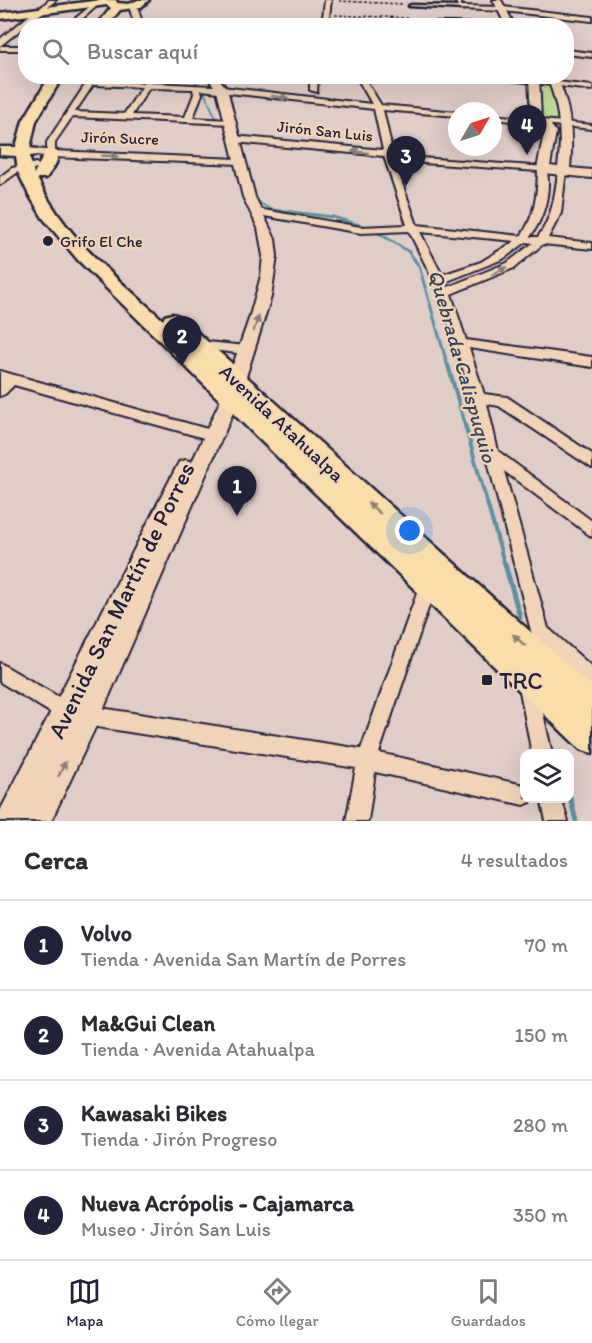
<!DOCTYPE html>
<html lang="es">
<head>
<meta charset="utf-8">
<style>
	:root { --surface:#fff; --page:#f2f2f3; --text:#2b2b33; --muted:#7c7c81; --line:#e1e1e2; --accent:#22223b }
	body { margin:0; font-family:Itim,sans-serif; background:var(--page); color:var(--text) }
	.controls { position:absolute; right:18px; bottom:18px; display:grid; overflow:hidden; border-radius:12px; box-shadow:0 6px 24px #0002 }
	.controls button { width:54px; height:54px; display:grid; place-items:center; padding:0; border:0; border-bottom:2px solid var(--line); background:var(--surface); color:var(--text); font:30px sans-serif }
	.compass { position:absolute; left:448px; top:102px; width:54px; height:54px; border-radius:50%; background:var(--surface); box-shadow:0 6px 24px #0002; rotate:51deg }
	.you { position:absolute; left:410px; top:531px; width:21px; height:21px; margin:-15px; border:4px solid #fff; border-radius:50%; background:#1a73e8; box-shadow:0 0 0 9px #1a73e833 }
	.badge { display:grid; place-items:center; width:39px; height:39px; border-radius:50%; background:var(--accent); color:#fff; font-size:20px; font-weight:700 }
	.pin { position:absolute; translate:-50% -50px; filter:drop-shadow(0 2px 3px #0008) }
	.pin::after { content:''; position:absolute; top:32px; width:21px; height:18px; background:inherit; clip-path:polygon(0 0,100% 0,50% 100%) }
	.list { margin:0; padding:0; list-style:none }
	h2 { display:flex; justify-content:space-between; align-items:center; height:78px; margin:0; padding:0 24px; font-size:26px }
	h2 small { font-size:20px; font-weight:400; color:var(--muted) }
	.list li { display:grid; grid-template-columns:39px 1fr auto; gap:18px; align-items:center; box-sizing:border-box; height:90px; padding:0 24px; border-top:2px solid var(--line) }
	.list b { display:block; font-size:22px; white-space:nowrap }
	.list p { margin:0; font-size:20px; white-space:nowrap; color:var(--muted) }
	.list em { font-size:20px; font-style:normal; color:var(--muted) }
	.icon { flex:none; width:33px; height:33px; fill:none; stroke:currentColor; stroke-width:2; stroke-linecap:round; stroke-linejoin:round }
	.map { position:relative; flex:none; width:592px; height:821px; overflow:hidden }
	.search { position:absolute; background:var(--surface); box-shadow:0 6px 24px #0002; left:18px; right:18px; top:18px; height:66px; display:flex; align-items:center; gap:15px; box-sizing:border-box; padding:0 21px; border-radius:24px; color:var(--muted); font-size:22px }
	.sheet { height:438px; background:var(--surface) }
	nav { display:flex; justify-content:space-around; align-items:center; box-sizing:border-box; height:84px; border-top:2px solid var(--line); background:var(--surface); font-size:16px; color:var(--muted) }
	nav a { display:grid; justify-items:center; gap:3px }
	nav .on { color:var(--accent) }
	.map>svg:first-child { display:block }
</style>
</head>
<body>
<div class="map">
<svg width="592" height="821" viewBox="0 0 592 821">
	<rect width="100%" height="100%" fill="#e1cdc8"/>
	<filter id="ink" filterUnits="userSpaceOnUse"><feTurbulence type="fractalNoise" baseFrequency=".0167" numOctaves="2"/><feDisplacementMap in="SourceGraphic" scale="12" xChannelSelector="R" yChannelSelector="G"/><feConvolveMatrix kernelMatrix="1 2 1 2 8 2 1 2 1" color-interpolation-filters="sRGB"/></filter>
	<g filter="url(#ink)">
		<path fill="#beda92" stroke="#707e66" stroke-width="1.5" d="M536,83L558,86L564,122L536,118Z"/>
		<g fill="none" stroke-linecap="round" stroke-linejoin="round">
			<path stroke="#5f8fa0" stroke-width="1.5" d="M0,51H26
				M191,76L205,93"/>
			<path stroke="#5f8fa0" stroke-width="2" d="M204,92L216,118
				M236,128L240,133L242,149
				M255,200L270,209L299,213"/>
			<path stroke="#5f8fa0" stroke-width="3" d="M284,211L333,217L369,228
				M375,231L408,251L419,266L448,367"/>
			<path stroke="#5f8fa0" stroke-width="4" d="M448,365L505,566"/>
			<path stroke="#5f8fa0" stroke-width="5" d="M505,564L520,617
				M570,797L576,821"/>
			<g stroke="#22223b" stroke-width="5">
				<path id="pedestrian" d="M455,0H459L463,9L409,6L411,5L458,6Z
					M412,23L510,24L512,25H410Z"/>
			</g>
			<g stroke="#22223b" stroke-width="4">
				<path id="minor" d="M49,0H56L41,13H37V11Z
					M325,0H331L328,26H322Z
					M93,4L98,5L74,26H66Z
					M461,6L503,7L592,17V21L503,11L459,9Z
					M0,46H26V50H0Z
					M566,50L592,53V57L566,54Z
					M91,76H97L96,81L145,83L149,76H156L152,83L213,86L372,104L356,76H363L381,105L457,112V116L383,110L392,150L399,153L393,156L546,167C552,190 544,218 530,237H538C552,218 555,196 558,172L566,170L561,213L548,238L592,243V249L543,244L514,268L451,294L466,340L592,357V367L469,348L484,394L507,397L592,454V468L499,406L487,404L498,451L592,521V537L504,471L548,628L592,667V688L585,686L563,665L561,669L555,672L549,669L531,631L472,398L439,292L409,231L361,233L258,215L253,212L258,209L361,227L407,225L384,156L234,142L230,139L234,136L383,150L374,109L201,90L202,94L193,118L229,120L233,122L232,124L72,117L55,142V151L238,159L242,162L241,164L51,157L29,154L28,152L32,149L47,150V142ZM93,85L142,87L124,114L75,112ZM149,88L193,89L194,94L185,117L132,115ZM394,161L538,171C537,196 535,216 521,236L417,225ZM420,232L515,241L481,262L442,275ZM526,242L533,243L507,263L448,287L445,282L503,259Z
					M310,76H318L317,92L310,90Z
					M477,76H505L592,86V90Z
					M493,115L592,125V129L493,119Z
					M36,163L40,166L39,168L18,172L0,185V177L12,168Z
					M198,341L246,346L252,350L246,354L194,348L192,345Z
					M0,371L204,428L209,429L211,433L209,437L204,438L14,385L5,394L0,396Z
					M429,574L435,576L437,582L379,753L524,785V798H533L531,802L524,805L375,772L368,821H346L356,768L66,722L0,682V663L69,703L361,749L421,582L423,576Z
					M528,677L535,679L537,686L552,754H532L519,686L521,679Z
					M541,798H561L568,821H546Z"/>
			</g>
			<g stroke="#22223b" stroke-width="4">
				<path id="tertiary" d="M493,0H501L515,26H506Z
					M133,4L137,6L143,26H135L129,6Z
					M36,10L43,12L0,46V39Z
					M206,76H217L227,89L255,197L275,239L277,256L271,297L239,399L96,726L51,821H0V811L179,462L186,460L192,462L221,399L249,319L261,276L263,256L258,228L243,197L217,90Z
					M529,76H539L541,119L550,124L556,132L550,166L558,167C562,136 560,105 546,76H556C571,105 573,136 570,168L592,170V178L543,173L537,169L544,132L531,120Z"/>
			</g>
			<g stroke="#22223b" stroke-width="5">
				<path id="primary" d="M101,0H116L117,3L129,4L138,0H149L141,7L120,10L107,26H96L111,8L107,5L0,19V13Z
					M50,76H63L36,121L30,148L37,149L39,152L37,155L30,156V159L34,174L46,151H56C61,160 52,170 46,178H37C63,236 117,278 163,320L165,316L172,314L179,316L592,687V753L580,749L259,439L78,260L43,218L28,193L18,172L16,156L0,155V147H16L23,121Z"/>
			</g>
			<path stroke="#22223b" stroke-width="1.5" stroke-dasharray="3 2" stroke-linecap="butt" d="M339,1L402,4
				M335,15L407,18"/>
			<use href="#pedestrian" fill="#f1d4b7" fill-rule="evenodd"/>
			<use href="#minor" fill="#f1d4b7" fill-rule="evenodd"/>
			<use href="#tertiary" fill="#f1d4b7" fill-rule="evenodd"/>
			<use href="#primary" fill="#f9deab" fill-rule="evenodd"/>
		</g>
		<defs><path id="oneway-solid" d="M-6-.8H1V-3.2L6.5 0L1 3.2V.8H-6Z" transform="scale(1.5)"/></defs>
		<g fill="#8a7b79">
			<use href="#oneway-solid" transform="translate(280 97) rotate(7)"/>
			<use href="#oneway-solid" transform="translate(360 152) rotate(-174)"/>
			<use href="#oneway-solid" transform="translate(110 156) rotate(2)"/>
			<use href="#oneway-solid" transform="translate(499 271) rotate(-28)"/>
			<use href="#oneway-solid" transform="translate(256 324) rotate(-71)"/>
			<use href="#oneway-solid" transform="translate(62 769) rotate(-64)"/>
		</g>
		<g fill="#8e8073">
			<use href="#oneway-solid" transform="translate(374 508) rotate(-138)"/>
			<use href="#oneway-solid" transform="translate(519 640) rotate(-138)"/>
		</g>
	</g>
	<g fill="#22223b" stroke="#f1d4b7" stroke-width="2">
		<circle cx="48" cy="241" r="6"/>
		<rect x="481" y="674" width="12" height="12" rx="3"/>
	</g>
	<g text-anchor="middle" dominant-baseline="central" stroke-width="4.5" stroke-linejoin="round" paint-order="stroke">
		<g font-size="16" fill="#22223b" stroke="#f1d4b7">
			<text transform="translate(325 131) rotate(6)">Jirón San Luis</text>
			<text transform="translate(120 138) rotate(2)">Jirón Sucre</text>
		</g>
		<g font-size="16" fill="#22223b" stroke="#f1d4b7" text-anchor="start">
			<text x="60" y="241">Grifo El Che</text>
		</g>
		<g font-size="20" fill="#22223b" stroke="#f1d4b7">
			<text transform="translate(282 423) rotate(43)">Avenida Atahualpa</text>
		</g>
		<g font-size="21" font-style="italic" fill="#36465d" stroke="#f1d4b7">
			<text transform="translate(463 366) rotate(74)">Quebrada Calispuquio</text>
		</g>
		<g font-size="24" fill="#22223b" stroke="#f1d4b7">
			<text transform="translate(121 600) rotate(-64)">Avenida San Martín de Porres</text>
		</g>
		<g font-size="24" fill="#22223b" stroke="#f1d4b7" text-anchor="start">
			<text x="499" y="680">TRC</text>
		</g>
	</g>
</svg>
<div class="controls">
<button><svg class="icon" aria-label="layers" viewBox="0 0 24 24"><path d="M12 4l9 5-9 5-9-5zM3 14l9 5 9-5"/></svg></button>
</div>
<svg class="compass" viewBox="-18 -18 36 36"><path d="M0-13l5 13h-10z" fill="#e53935"/><path d="M0 13l5-13h-10z" fill="#7c7c81"/></svg>
<div class="you"></div>
<div class="pin badge" style="left:237px;top:516px">1</div>
<div class="pin badge" style="left:182px;top:366px">2</div>
<div class="pin badge" style="left:406px;top:186px">3</div>
<div class="pin badge" style="left:527px;top:155px">4</div>
<div class="search"><svg class="icon" aria-label="search" viewBox="0 0 24 24"><circle cx="10" cy="10" r="6"/><path d="M15 15l6 6"/></svg>Buscar aquí</div>
</div>
<section class="sheet">
<h2>Cerca<small>4 resultados</small></h2>
<ul class="list">
<li><span class="badge">1</span><div><b>Volvo</b><p>Tienda · Avenida San Martín de Porres</p></div><em>70 m</em></li>
<li><span class="badge">2</span><div><b>Ma&amp;Gui Clean</b><p>Tienda · Avenida Atahualpa</p></div><em>150 m</em></li>
<li><span class="badge">3</span><div><b>Kawasaki Bikes</b><p>Tienda · Jirón Progreso</p></div><em>280 m</em></li>
<li><span class="badge">4</span><div><b>Nueva Acrópolis - Cajamarca</b><p>Museo · Jirón San Luis</p></div><em>350 m</em></li>
</ul>
</section>
<nav>
<a class="on"><svg class="icon" aria-label="map" viewBox="0 0 24 24"><path d="M3 6l6-2 6 2 6-2v14l-6 2-6-2-6 2zM9 4v14M15 6v14"/></svg>Mapa</a>
<a><svg class="icon" aria-label="directions" viewBox="0 0 24 24"><path d="M12 3l9 9-9 9-9-9zM9 14v-3h6M13 9l2 2-2 2"/></svg>Cómo llegar</a>
<a><svg class="icon" aria-label="saved" viewBox="0 0 24 24"><path d="M7 4h10v16l-5-4-5 4z"/></svg>Guardados</a>
</nav>
</body>
</html>
